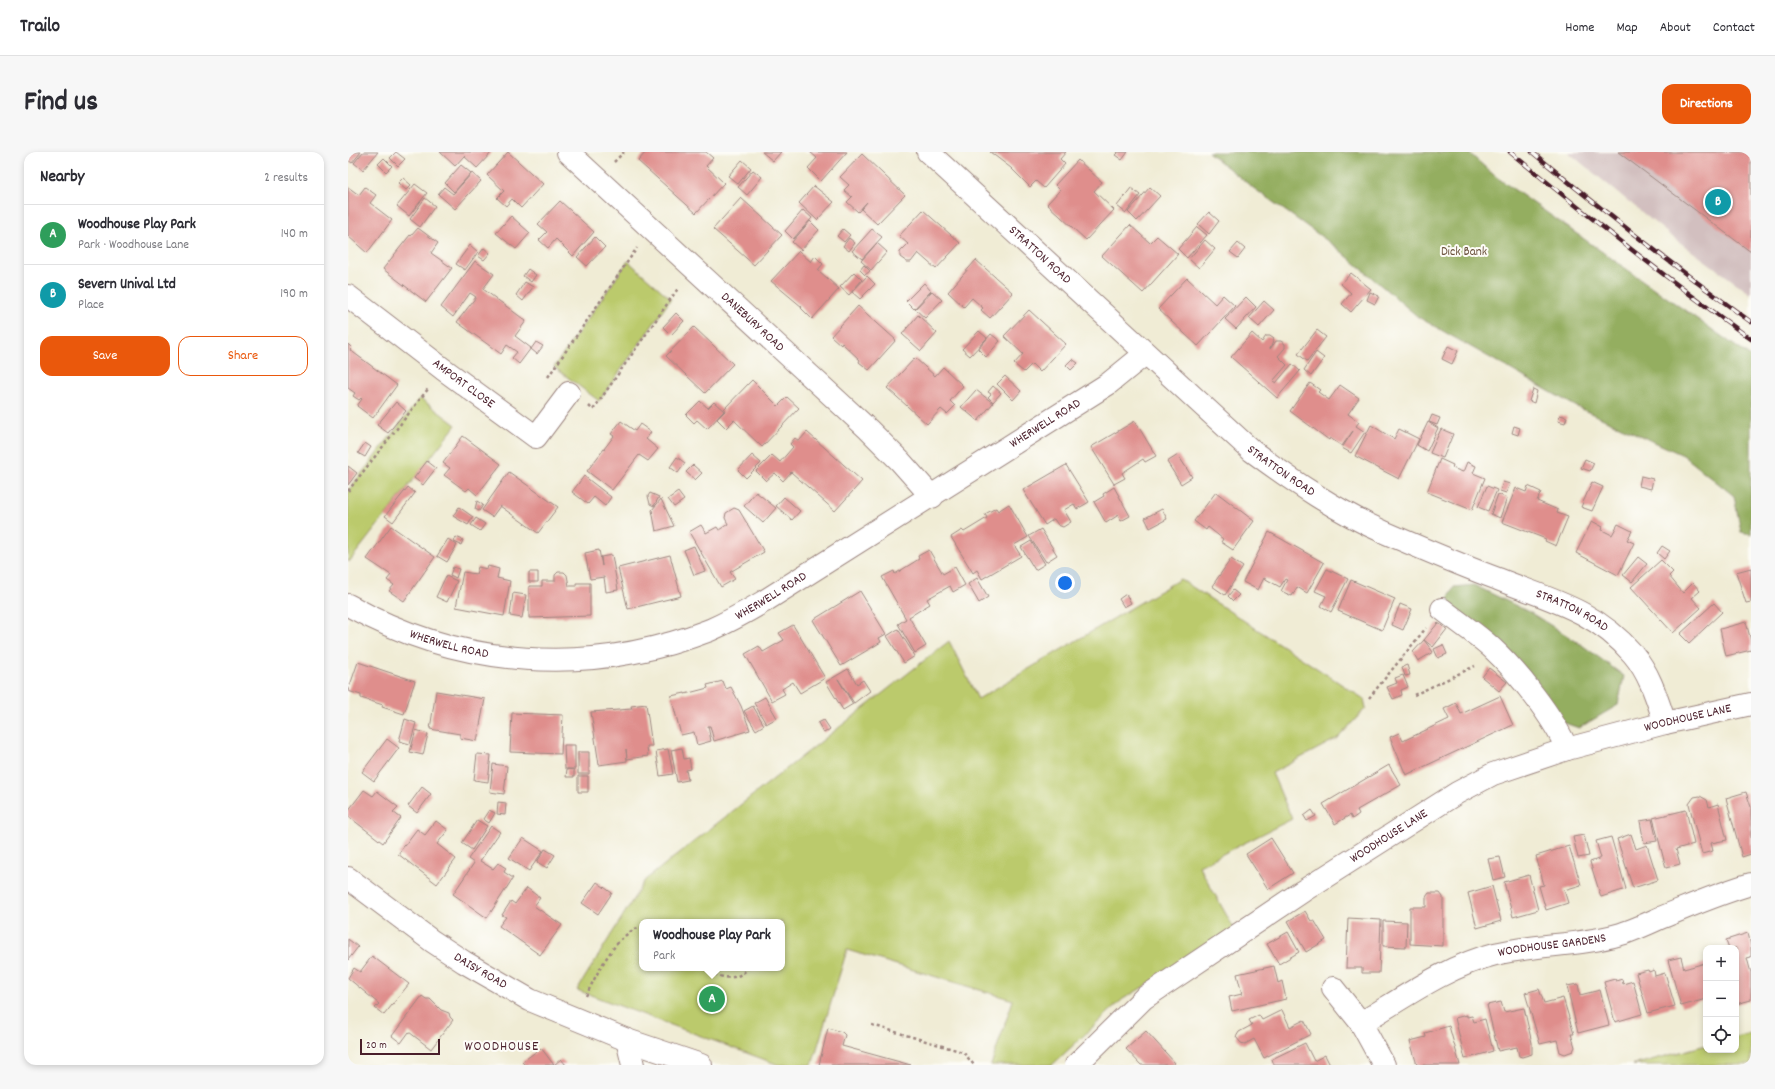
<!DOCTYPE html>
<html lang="en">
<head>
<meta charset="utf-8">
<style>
	:root { --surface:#fff; --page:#f7f7f7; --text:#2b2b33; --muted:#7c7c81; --line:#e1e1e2; --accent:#ea580c }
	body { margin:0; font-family:Dekko,sans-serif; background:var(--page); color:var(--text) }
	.controls { position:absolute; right:12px; bottom:12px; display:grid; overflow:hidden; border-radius:8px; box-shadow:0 2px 6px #0003 }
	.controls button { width:36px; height:36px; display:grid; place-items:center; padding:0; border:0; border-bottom:1px solid var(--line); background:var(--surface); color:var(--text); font:20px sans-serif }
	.scale { position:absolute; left:12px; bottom:10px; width:80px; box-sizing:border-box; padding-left:4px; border:2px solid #4a1f2b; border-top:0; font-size:11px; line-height:14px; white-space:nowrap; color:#4a1f2b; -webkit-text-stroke:3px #fdfcf7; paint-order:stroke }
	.you { position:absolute; left:717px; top:431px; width:14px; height:14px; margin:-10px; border:3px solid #fff; border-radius:50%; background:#1a73e8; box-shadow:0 0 0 6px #1a73e833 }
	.badge { display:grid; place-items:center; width:26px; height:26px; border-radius:50%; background:var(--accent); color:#fff; font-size:13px; font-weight:700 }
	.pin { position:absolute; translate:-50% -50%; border:2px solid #fff; box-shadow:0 1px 4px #0006 }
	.popup { position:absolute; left:291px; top:767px; width:146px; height:52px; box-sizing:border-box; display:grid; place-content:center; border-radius:8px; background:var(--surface); filter:drop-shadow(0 1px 3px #0005); font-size:13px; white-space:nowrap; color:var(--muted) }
	.popup b { font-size:15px; color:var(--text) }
	.popup::after { content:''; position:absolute; left:50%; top:100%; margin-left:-8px; border:8px solid transparent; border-top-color:var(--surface) }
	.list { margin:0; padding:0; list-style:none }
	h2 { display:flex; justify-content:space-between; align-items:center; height:52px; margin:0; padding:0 16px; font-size:17px }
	h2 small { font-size:13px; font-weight:400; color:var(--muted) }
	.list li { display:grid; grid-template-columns:26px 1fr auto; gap:12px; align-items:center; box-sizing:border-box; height:60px; padding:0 16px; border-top:1px solid var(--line) }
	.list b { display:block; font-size:15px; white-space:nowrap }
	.list p { margin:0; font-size:13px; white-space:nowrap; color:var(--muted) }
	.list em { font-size:13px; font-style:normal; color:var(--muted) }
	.actions { display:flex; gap:8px; padding:12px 16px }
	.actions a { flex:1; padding:9px 0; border:1px solid var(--accent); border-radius:12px; text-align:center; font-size:14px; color:var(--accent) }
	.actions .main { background:var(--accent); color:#fff }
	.icon { flex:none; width:22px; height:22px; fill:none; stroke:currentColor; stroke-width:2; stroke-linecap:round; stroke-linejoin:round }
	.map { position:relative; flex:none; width:1403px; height:913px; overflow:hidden; border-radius:12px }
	header { display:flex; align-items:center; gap:24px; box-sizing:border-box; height:56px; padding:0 20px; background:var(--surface); border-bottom:1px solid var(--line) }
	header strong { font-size:19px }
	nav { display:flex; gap:22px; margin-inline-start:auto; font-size:14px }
	.intro { display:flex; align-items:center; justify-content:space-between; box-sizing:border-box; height:96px; padding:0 24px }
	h1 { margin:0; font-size:28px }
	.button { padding:10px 18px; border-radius:12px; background:var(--accent); color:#fff; font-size:14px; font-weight:700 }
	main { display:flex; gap:24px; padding:0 24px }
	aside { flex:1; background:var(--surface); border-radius:12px; box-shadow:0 2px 6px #0003 }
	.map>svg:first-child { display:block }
</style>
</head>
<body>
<header>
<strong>Trailo</strong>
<nav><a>Home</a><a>Map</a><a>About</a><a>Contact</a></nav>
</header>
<div class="intro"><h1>Find us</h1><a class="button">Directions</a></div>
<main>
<aside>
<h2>Nearby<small>2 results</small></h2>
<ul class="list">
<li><span class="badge" style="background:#2e9e5b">A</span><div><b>Woodhouse Play Park</b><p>Park · Woodhouse Lane</p></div><em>140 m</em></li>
<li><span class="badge" style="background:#0f9aa8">B</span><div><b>Severn Unival Ltd</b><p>Place</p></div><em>190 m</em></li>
</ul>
<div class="actions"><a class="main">Save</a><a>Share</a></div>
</aside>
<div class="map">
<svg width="1403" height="913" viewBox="0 0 1403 913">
	<rect width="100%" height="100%" fill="#fdfcf7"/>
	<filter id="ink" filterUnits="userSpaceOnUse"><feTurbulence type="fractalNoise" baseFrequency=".025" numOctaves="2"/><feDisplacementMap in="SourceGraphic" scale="8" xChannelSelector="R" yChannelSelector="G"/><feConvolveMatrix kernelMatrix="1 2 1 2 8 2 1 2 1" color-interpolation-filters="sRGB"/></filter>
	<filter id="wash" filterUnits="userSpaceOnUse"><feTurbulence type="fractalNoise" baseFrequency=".012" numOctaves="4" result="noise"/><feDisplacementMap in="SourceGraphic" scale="16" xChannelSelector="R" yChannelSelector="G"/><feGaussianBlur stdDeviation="0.9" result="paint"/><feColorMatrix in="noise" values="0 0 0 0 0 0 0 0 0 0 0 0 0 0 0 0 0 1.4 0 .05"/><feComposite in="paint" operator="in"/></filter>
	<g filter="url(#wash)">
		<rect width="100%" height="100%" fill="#f0ecd5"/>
		<path fill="#d2bfbf" d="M1220,0H1403V142L1323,84Z"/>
		<path fill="#bbca6c" stroke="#82744c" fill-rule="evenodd" d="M280,109L323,147L251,249L206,215Z
			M72,246L108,273L1,410L0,408V339Z
			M832,427L1016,547L1018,556L990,586L924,621L944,667L851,714L888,780L775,847L704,913H643L665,848L499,798L464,913H431L229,838L297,728L601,489L630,547ZM294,770H434V816H294Z
			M1403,881V913H1285L1358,893V898H1388V885Z"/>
		<path fill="#94ae60" stroke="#6f6646" d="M860,0H1120L1147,24L1403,205V382L1393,380L1386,344L1335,303L1229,255L1070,165L988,95L904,35Z
			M1126,433L1183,461L1234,493L1276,524L1270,553L1231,576L1200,565L1096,454L1106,435Z"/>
		<g id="blocks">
			<path fill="#df8e8c" d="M0,0H13L4,11L0,8Z
				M15,0H30L15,18L6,11Z
				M48,0L57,7L50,14L42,6Z
				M92,0H144L129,16L116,4L107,14Z
				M160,0L195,32L173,56L164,47L158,54L149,46L156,39L139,23Z
				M298,0H358L365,6L358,14L376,31L348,61L290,9Z
				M414,0H433L425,9Z
				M462,0H499L473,29L460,16L469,6Z
				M642,0H718L712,7L717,12L696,36L688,29L682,35L663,16Z
				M770,0H780L774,8L767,3Z
				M1270,0H1403V100Z
				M514,2L557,43L529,72L513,57L519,50L510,60L499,50L504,45L496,38L501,33L492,25Z
				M36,6L44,14L38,20L30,12Z
				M394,8L403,16L390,32L380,24Z
				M730,8L754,30L746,39L766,58L738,88L699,52L712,38L707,33Z
				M113,13L123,21L106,40L97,31Z
				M405,18L414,25L399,43L390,35Z
				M124,21L133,29L107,57L90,42L96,35L105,42Z
				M55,26L63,33L58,38L50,31Z
				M67,32L79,41L61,64L49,54Z
				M466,34L486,50L469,68L451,51Z
				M0,35L11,43L17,35L28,43L22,51L44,68L19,101L0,84Z
				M802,35L812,44L789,69L780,60Z
				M783,36L792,43L778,61L769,54Z
				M77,46L87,54L72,75L62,67Z
				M393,46L434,83L406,113L365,77Z
				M212,49L246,80L225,104L208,87L200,96L191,88L199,80L190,72Z
				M455,58L464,66L445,87L437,79Z
				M575,58L612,91L588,117L570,101L563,110H559L552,105V100L560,92L551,84Z
				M861,60L871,69L861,82L850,72Z
				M163,64L182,81L168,97L148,81Z
				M462,69L471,78L453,98L444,90Z
				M782,73L802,91L809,84L830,102L795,141L754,104Z
				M849,75L859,83L839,106L830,97Z
				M70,76L90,91L83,101L104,116L78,150L35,117L62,83L63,84Z
				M495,77L502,83L496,90L489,84Z
				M524,77L534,85L514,107L504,99Z
				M247,85L257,95L239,114L229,105Z
				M501,86L507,91L501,99L495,94Z
				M857,88L867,97L851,116L841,107Z
				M529,91L539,100L523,118L513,109Z
				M890,91L897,97L890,106L882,100Z
				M122,93L130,100L117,118L108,112Z
				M136,96L142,101L136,108L130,104Z
				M451,99L463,110L467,104L475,112L470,118L491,137L464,167L453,156L454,155L423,129Z
				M628,108L665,141L642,166L633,158L635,156L624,146L616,155L600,140Z
				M127,109L146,122L135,137L178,169L167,184L183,196L171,212L164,206L169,200L159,193L153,202L109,170L128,145L122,141L105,165L93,155Z
				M516,113L522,119L517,123L512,118Z
				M180,117L188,123L183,130L175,124Z
				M506,120L514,128L501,143L492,135Z
				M1003,121L1023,137L1003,160L994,152L1003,141L993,132Z
				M519,124L527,132L512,147L504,140Z
				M839,126L867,152L875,143L887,154L850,194L810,157Z
				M177,130L185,135L175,149L168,143Z
				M576,131L583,139L566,157L558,149Z
				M584,139L594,148L577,166L567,157Z
				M1022,140L1031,144L1027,152L1019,148Z
				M898,145L908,155L888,177L877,167Z
				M916,149L926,158L911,175L901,166Z
				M510,154L548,188L521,218L511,210L512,208L494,191L493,193L483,184Z
				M681,158L718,192L692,220L684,212L676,220L666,212L675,202L656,184Z
				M328,161L336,169L323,183L315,175Z
				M570,163L589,181L573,199L554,182Z
				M346,175L385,212L357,241L318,204Z
				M969,178L978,185L959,209L950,202Z
				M631,179L639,186L622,204L614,197Z
				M904,181L914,190L918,184H922L926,187L922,197L928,189H933L937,192V196L930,204L939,213L925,229L928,231L944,212L952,219L929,246L883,205Z
				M643,182L652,189L638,205L630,197Z
				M188,190L195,194L189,202L183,197Z
				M0,192L4,196L2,198L49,233L25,266L9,254L14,247L13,246L11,248L5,244L7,241L0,236Z
				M1100,194L1110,199L1104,212L1094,207Z
				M968,200L976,206L963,224L956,218Z
				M567,206L587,224L595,215L615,234L602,249L607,254L599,262L593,257L579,272L539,236Z
				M724,207L730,211L723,218L718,213Z
				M657,224L673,239L665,248L649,232Z
				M404,228L430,254L439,245L451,256L414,295L386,268L378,276L369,267L377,259L376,257Z
				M962,231L972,238L970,240L981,248L992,233L1011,246L1000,262L1011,270L1008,274L1017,280L1003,301L994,296L1005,279L994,294L982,286L981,288L942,259Z
				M645,234L653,241L645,250L640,245L643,242L640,240Z
				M1185,237L1189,239L1186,251L1181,249Z
				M628,238L645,251L630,269L613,255Z
				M352,249L360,256L366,250L376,259L359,277L349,268L346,271L338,263Z
				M48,250L58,259L40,281L29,273Z
				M1084,263L1092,266L1089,273L1081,270Z
				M1212,263L1219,265L1217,271L1210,269Z
				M273,269L287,279L292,272L303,280L298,287L310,297L300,309L291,303L264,338L239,319L266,284L263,282Z
				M787,269L808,304L797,310L795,307L774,321L777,326L766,332L743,295Z
				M1080,270L1090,276L1079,299L1069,293Z
				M1023,273L1046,287L1051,277L1071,287L1051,327L1007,304Z
				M1166,274L1172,276L1170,283L1164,281Z
				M1093,277L1105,282L1095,306L1082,301Z
				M459,280L514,329L487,359L443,320L435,329L427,321L418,329L408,319L424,303L432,310L445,295L442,292L447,286L451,289Z
				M115,284L153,312L129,343L121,336L118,339L96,323L102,316L95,311Z
				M17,291L23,295L17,305L10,301Z
				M404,303L413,311L398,326L390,318Z
				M830,303L844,325L833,332L819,310Z
				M329,305L337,311L330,321L322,315Z
				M1092,307L1105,313L1104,316L1115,320L1119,310L1128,314L1125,321L1137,326L1124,358L1079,340Z
				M1237,307L1246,311L1242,319L1233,316Z
				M79,309L88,316L75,333L66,326Z
				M345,313L354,321L347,328L338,320Z
				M718,313L741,350L729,357L726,352L716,358L723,370L715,375L710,373L706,367L697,373L675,338Z
				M0,314L9,321L0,333Z
				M161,320L210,355L190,381L152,354L144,365L134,358Z
				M236,324L263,345L257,354L246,345L240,352L224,340Z
				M1293,324L1305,327L1303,337L1291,334Z
				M1155,330L1162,332L1158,341L1152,339Z
				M1244,330L1255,335L1244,359L1233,355Z
				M1139,334L1149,338L1140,359L1130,355Z
				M1180,334L1193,340L1189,349L1210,358L1209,361L1220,365L1208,394L1197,389L1198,387L1154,370L1168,336L1178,340Z
				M60,335L67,341L45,370L37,364Z
				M766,335L782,364L773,369L769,362V364L758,371L746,350L756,344L755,342Z
				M330,340L336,348L326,355L320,347Z
				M408,340L428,356L415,371L396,354Z
				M868,340L906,369L885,398L873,390L875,387L860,375L858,378L846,369Z
				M302,341L311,345L306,354L302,352L300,344Z
				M1150,342L1159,346L1152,366L1143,362Z
				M436,345L452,359L444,368L428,354Z
				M313,347L326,374L308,379L304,358Z
				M129,349L135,353L131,359L127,357Z
				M661,352L680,385L666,393L673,404L634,427L629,418L625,421L603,385L614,378L616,380L639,366L637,362L648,356L650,359Z
				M111,355L125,365L120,373L105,364Z
				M386,356L391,358L416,400L382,420L387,427L373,435L341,380L353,373L358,381L369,375L371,378L380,372L377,366L378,361Z
				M814,357L819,367L802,376L797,366Z
				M128,366L137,372L132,379L123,373Z
				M1244,369L1255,375L1254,378L1264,383L1270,372L1284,379L1279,388L1286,391L1270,423L1228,401Z
				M43,374L87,405L56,449L41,439L46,433L39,428L43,423L19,407Z
				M693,377L709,403L698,410L681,384Z
				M921,380L976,411L959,441L949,435L944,444L933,439L939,428L937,427L932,435L916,426L910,438L895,430Z
				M108,385L115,388L113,393L106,390Z
				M100,387L109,393L99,410L89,404Z
				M683,389L697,412L687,418L673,395Z
				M346,394L357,419L346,423L336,398Z
				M1314,394L1322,399L1316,407L1309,401Z
				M251,398L254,414L253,405L264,403L270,438L258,440L256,425L242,427L237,401Z
				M581,398L595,422L607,415L617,433L605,440L602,434L579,447L582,452L561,465L578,494L567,501L550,472L558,467L534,425L546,419L547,422L571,407L570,404Z
				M322,403L333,444L280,457L270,416Z
				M1290,405L1299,412L1284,430L1275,423Z
				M883,407L895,415L877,443L864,434Z
				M1313,408L1325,420L1321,424L1335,441L1345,431L1352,439L1344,446L1353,456L1325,481L1283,435Z
				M140,414L151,417L149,426L162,429L156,464L108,455L115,420L128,422L130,415L139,417Z
				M105,415L111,417L108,426L102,423Z
				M1403,416V450L1398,451L1388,420Z
				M979,417L1000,427L983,460L973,454L978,444L967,439Z
				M181,420H190V430H181Z
				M210,420H216L219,423L221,434H228V431H242V464L181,466V434H194V429H207V423Z
				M98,424L109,429L99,450L88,445Z
				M629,426L640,445L631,451L620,432Z
				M1003,428L1047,447L1034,478L990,459Z
				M885,438L891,443L885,449L880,444Z
				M512,439L538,482L531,486L533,490L493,514L465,468Z
				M165,441L178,443L174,466L162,464Z
				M778,442L783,451L776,455L771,447Z
				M1366,451L1374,460L1341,491L1332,482Z
				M1052,452L1064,457L1055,478L1044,473Z
				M1398,470L1403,489V498L1378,504L1372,477Z
				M1090,471L1099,477L1085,495L1076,488L1085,500L1070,509L1065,500L1076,488Z
				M445,473L477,526L452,541L445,530L434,537L437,542L424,549L397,502L411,494L415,500L436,488L431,481Z
				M550,477L567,504L556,511L539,484Z
				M1095,493L1099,502L1090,506L1086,497Z
				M10,510L67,529L56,562L34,555L35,553L13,546V543L0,539Z
				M1059,513L1062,523L1057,524L1054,515Z
				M1141,516L1159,530L1151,539L1134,525Z
				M500,517L509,532L515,528L522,539L506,551L490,527L505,552L495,558L478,530Z
				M1055,523L1060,535L1053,538L1054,543L1045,547L1039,535L1049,531L1047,526Z
				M375,529L378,537L383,535L393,554L402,578L366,589L362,574H360L363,589L349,593L346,580L333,583L323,544L337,541V542L360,536L359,533Z
				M88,539L137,547L129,589L112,586V582L82,577Z
				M1152,544L1165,573L1058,623L1042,585L1051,581L1055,589L1101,567L1096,557L1108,551L1113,562Z
				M417,545L429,566L418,572L406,551Z
				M298,552L304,594H299L300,604L279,607L278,597L279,609L251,613L243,560L284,557L283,554Z
				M405,554L416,573L408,578L396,559Z
				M164,561L215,563L213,602L162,600Z
				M57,567L68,571L62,592L51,589Z
				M476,568L482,577L476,581L470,571Z
				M68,578L80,582L75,603L62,600Z
				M39,587L51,596L26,629L14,620Z
				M216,593H227V617H217Z
				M334,596L336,607L341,606L343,617L338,618L340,628L329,630L323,598Z
				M320,597L325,622L312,624L308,599Z
				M230,600H241V622H230Z
				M129,602L143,603L140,630L126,628Z
				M145,612L159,614L156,642L142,640Z
				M1041,613L1053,633L1009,658L1011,662L1004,667L1002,663L987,672L975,652Z
				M219,617L226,618V625H218Z
				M230,624H240V640H230Z
				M74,635L83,642L69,661L60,654Z
				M16,638L25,644L29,639L50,655L45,660L53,666L35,691L0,664V659Z
				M1398,640L1403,655V702L1394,705L1378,646Z
				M1352,644L1359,648L1361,655L1370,652L1379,688L1363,691L1365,699L1354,702L1341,652L1346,645Z
				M150,650L158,651L157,663L149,662Z
				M141,658L147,661L141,671L135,667Z
				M964,658L968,664L959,669L956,664Z
				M1338,658L1346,692L1328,697L1332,712L1318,716L1305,666Z
				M1304,667L1309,689L1296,691L1292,669Z
				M129,668L139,674L124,698L114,691Z
				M88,669L100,678L89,692L108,707L89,732L50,702L69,677L77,683Z
				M143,674L152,680L132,709L145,717L150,711L158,716L156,720L165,726L139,766L105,742L126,711L120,707Z
				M1283,682L1288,697L1299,693L1310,728L1285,736L1269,687Z
				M1236,683L1241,704L1230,706L1225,685Z
				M1263,685L1278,737L1253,745L1242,710L1253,706L1248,689Z
				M175,686L195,699L181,719L161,706Z
				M923,686L945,721L920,737L898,702Z
				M1221,694L1233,733L1216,738L1220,751L1198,758L1191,734L1196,733L1188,704Z
				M197,697L207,703L199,716L189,710Z
				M1152,705L1157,725L1145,728L1140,707Z
				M1181,723L1190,758L1165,765L1156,730Z
				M249,730L264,741L250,762L234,751Z
				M1144,734L1153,769L1129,776L1120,741Z
				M179,736L192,746L186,754L214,773L192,803L151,774L158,765L154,763L163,749L167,752Z
				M1081,741H1092L1095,745V794L1062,792V755H1078V745Z
				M957,759L963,769L966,768L978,788L958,800L940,769Z
				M1000,766L1033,768L1031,821H1014V816H998Z
				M1035,769L1059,770L1058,795L1035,794Z
				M940,780L951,800L931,812L919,792Z
				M1400,781L1403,794V805L1399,806L1403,821V848L1388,852V796H1381L1378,788Z
				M0,787L10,795L0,808Z
				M24,804L61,832L36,863L27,856L31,852L0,826L6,816L12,820Z
				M1333,805L1336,817L1357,811L1358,847L1333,854L1320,808Z
				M926,814L930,831L934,829L938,847L884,859L881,845L894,842L889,822Z
				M1300,818L1301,820L1306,818L1307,824L1317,821L1327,854L1300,861L1288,821Z
				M1267,827L1268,829L1274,827L1275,832L1285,829L1294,862L1267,870L1256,830Z
				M1230,832L1232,843L1252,838L1261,873L1230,881L1219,834Z
				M1191,837L1196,851L1215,846L1226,882H1223L1227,895L1225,899L1217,902L1212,900L1209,888L1192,892L1177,841Z
				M74,844L78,847H82L93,858L101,861L102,865L105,868L83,897L61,880L53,891L44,884Z
				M1153,850L1156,860L1176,856L1184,891V902L1174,905L1171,904L1169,895L1150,899L1139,853Z
				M934,858L942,875L956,868L963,882L916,906L906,887L897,892L893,891L888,885L891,880L904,873L901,868L911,863L914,868Z
				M1119,863V865L1124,864L1126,870L1137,867L1145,899L1117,907L1107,866Z
				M1101,874L1112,913H1069L1062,889L1078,885L1077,881Z
				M480,876L494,880L497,883L494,894L563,913H471Z
				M798,879L827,911L824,913H793L778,897Z
				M957,891L966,909L977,903L982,913H926L924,907Z
				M193,896L206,913L213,907L218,913H177L174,910Z"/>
		</g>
	</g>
	<g filter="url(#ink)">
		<use href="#blocks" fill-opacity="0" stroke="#9d8680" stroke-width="1"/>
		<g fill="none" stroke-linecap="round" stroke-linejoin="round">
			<g stroke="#9d8680" stroke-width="24">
				<g id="minor">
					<path id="s1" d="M220,0L520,277L552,309L584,345"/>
					<path id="s2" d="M580,0L904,299C946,330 990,360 1038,381C1075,397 1112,413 1150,427C1202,448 1246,457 1285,502C1302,522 1309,547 1317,571"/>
					<path id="s3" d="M0,144L95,217L188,285L221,241"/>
					<path id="s4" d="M0,453C113,516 241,525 362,478C380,470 398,460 415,450L760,232L797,202"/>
					<path d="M1094,457C1110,470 1129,482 1144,496C1170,520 1206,566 1219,597"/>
					<path id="s5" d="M0,726L84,789L116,810L182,848L279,888L353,913"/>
					<path d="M985,836L1013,871L1036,913"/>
					<path id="s6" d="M1013,871C1055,846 1099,814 1147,802C1188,792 1232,794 1273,782C1286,778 1299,772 1312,766C1342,754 1372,741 1403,732"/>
					<path d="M279,888L285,913"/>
					<path id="s7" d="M728,913L796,846L955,739L1109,641L1145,622L1219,597L1317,571L1403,552"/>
				</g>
			</g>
			<path stroke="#9d8680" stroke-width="2.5" stroke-dasharray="3 3" stroke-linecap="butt" d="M266,10L276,0
				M200,225L289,96
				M241,254L245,258L331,135
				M0,339L80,237
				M1066,543L1127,514
				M1021,546L1078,476
				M362,770H380
				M356,816C370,826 388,831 400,816
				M238,844C248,823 269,779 294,775
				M524,873L615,900L626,913"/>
			<use href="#minor" stroke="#fff" stroke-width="22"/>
			<g stroke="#4a1f2b" stroke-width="4.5">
				<path id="rail" d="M1162,0C1241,65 1320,128 1403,187
					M1184,0C1255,59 1328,116 1403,170"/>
			</g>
			<use href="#rail" stroke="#fdfcf7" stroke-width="3" stroke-dasharray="9" stroke-linecap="butt"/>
		</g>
	</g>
	<g text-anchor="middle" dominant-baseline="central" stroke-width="4" stroke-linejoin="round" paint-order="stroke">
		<g font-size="13" fill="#6c523e" stroke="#fdfcf7">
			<text x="1116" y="100">Dick Bank</text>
		</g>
		<g font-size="13" fill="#4a1f2b" stroke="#fdfcf7">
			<text stroke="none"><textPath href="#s2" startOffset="152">STRATTON ROAD</textPath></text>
			<text stroke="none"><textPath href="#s1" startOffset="251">DANEBURY ROAD</textPath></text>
			<text stroke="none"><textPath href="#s3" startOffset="145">AMPORT CLOSE</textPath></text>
			<text stroke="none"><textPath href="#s4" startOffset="769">WHERWELL ROAD</textPath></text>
			<text stroke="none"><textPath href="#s2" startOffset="476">STRATTON ROAD</textPath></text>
			<text stroke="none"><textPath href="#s4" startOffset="445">WHERWELL ROAD</textPath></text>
			<text stroke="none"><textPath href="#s2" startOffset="800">STRATTON ROAD</textPath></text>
			<text stroke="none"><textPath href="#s4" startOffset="109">WHERWELL ROAD</textPath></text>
			<text stroke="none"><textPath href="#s7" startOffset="713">WOODHOUSE LANE</textPath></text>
			<text stroke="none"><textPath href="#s7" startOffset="389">WOODHOUSE LANE</textPath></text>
			<text stroke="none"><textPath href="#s6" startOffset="209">WOODHOUSE GARDENS</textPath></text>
			<text stroke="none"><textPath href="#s5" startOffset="162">DAISY ROAD</textPath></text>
		</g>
		<g font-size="14" letter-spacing="1" fill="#4a1f2b" stroke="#fdfcf7">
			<text x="154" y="895">WOODHOUSE</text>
		</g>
	</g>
</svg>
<div class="controls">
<button>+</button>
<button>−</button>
<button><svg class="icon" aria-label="locate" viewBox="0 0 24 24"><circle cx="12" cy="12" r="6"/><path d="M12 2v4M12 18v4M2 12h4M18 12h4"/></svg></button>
</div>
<div class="scale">20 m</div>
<div class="you"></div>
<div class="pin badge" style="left:364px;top:847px;background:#2e9e5b">A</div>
<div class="popup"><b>Woodhouse Play Park</b>Park</div>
<div class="pin badge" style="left:1370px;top:50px;background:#0f9aa8">B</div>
</div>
</main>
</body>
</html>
